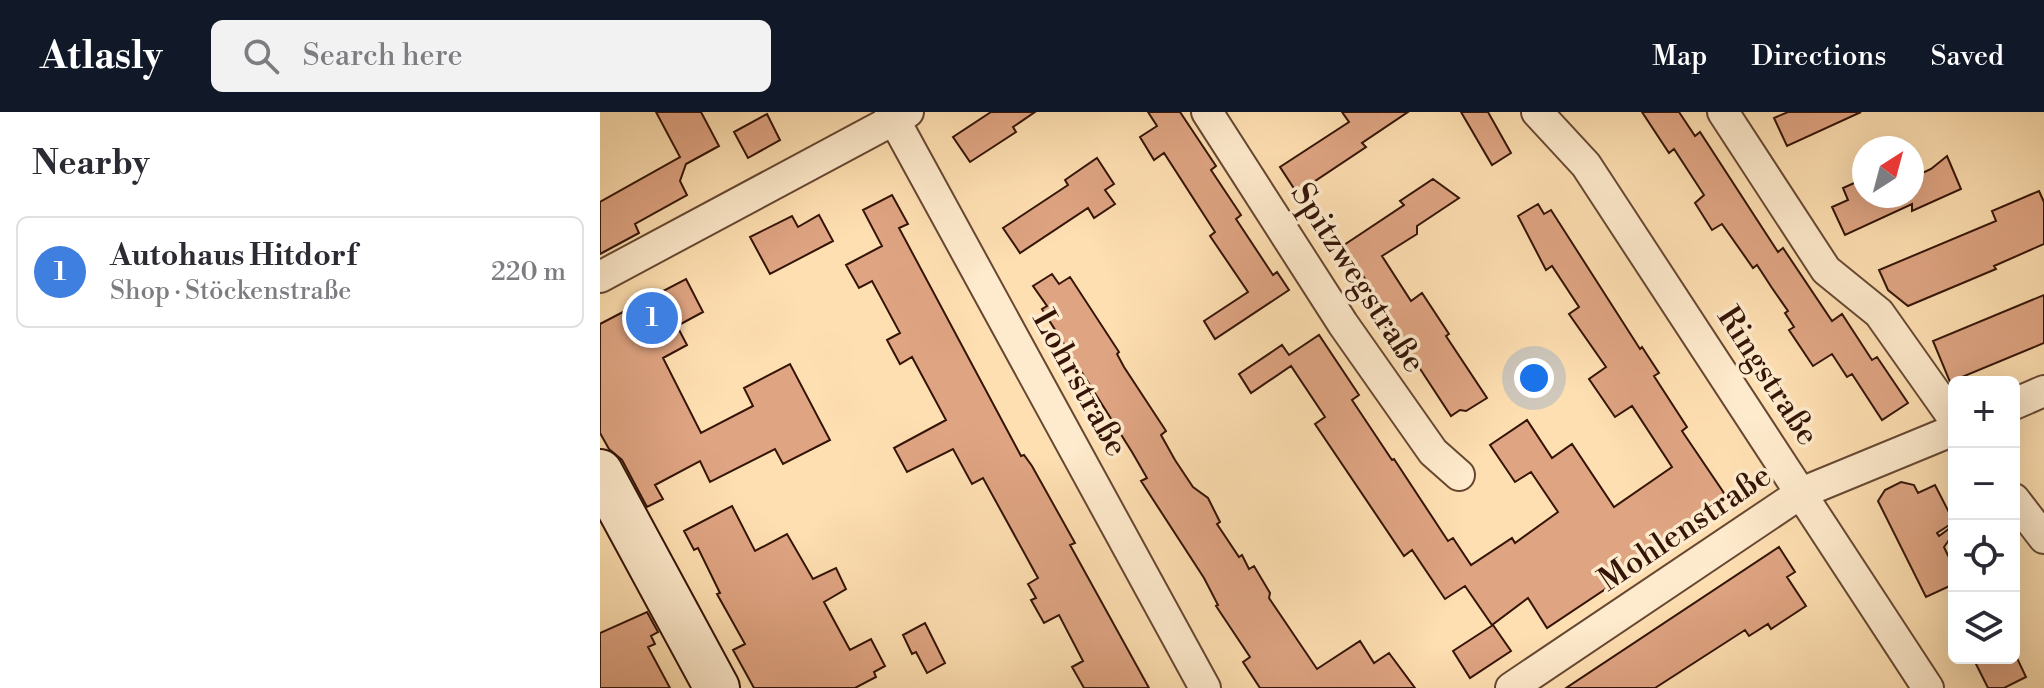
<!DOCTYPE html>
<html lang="en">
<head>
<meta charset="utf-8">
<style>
	:root { --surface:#fff; --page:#f2f2f3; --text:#2b2b33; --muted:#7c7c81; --line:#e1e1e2; --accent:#111827 }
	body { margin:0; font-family:"Libre Bodoni",serif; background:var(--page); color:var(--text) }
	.controls { position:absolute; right:24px; bottom:24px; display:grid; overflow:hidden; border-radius:12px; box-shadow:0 8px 32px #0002 }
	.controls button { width:72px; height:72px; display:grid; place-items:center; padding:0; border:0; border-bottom:2px solid var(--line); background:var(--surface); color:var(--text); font:40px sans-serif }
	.compass { position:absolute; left:1252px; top:24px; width:72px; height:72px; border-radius:50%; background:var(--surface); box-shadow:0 8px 32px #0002; rotate:36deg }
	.you { position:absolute; left:934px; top:266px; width:28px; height:28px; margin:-20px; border:6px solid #fff; border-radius:50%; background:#1a73e8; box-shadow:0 0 0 12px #1a73e833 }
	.badge { display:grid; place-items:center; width:52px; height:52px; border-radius:50%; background:var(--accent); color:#fff; font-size:26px; font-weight:700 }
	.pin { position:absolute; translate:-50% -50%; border:4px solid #fff; box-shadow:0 2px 8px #0006 }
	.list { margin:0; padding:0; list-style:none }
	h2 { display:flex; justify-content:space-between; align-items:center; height:104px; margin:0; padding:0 32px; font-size:34px }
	h2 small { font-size:26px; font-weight:400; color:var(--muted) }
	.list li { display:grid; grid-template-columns:52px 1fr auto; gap:24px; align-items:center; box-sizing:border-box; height:112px; margin:0 16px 16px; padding:0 16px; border:2px solid var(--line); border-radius:12px }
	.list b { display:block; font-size:30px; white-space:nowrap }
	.list p { margin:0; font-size:26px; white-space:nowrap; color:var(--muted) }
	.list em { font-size:26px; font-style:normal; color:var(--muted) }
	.icon { flex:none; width:44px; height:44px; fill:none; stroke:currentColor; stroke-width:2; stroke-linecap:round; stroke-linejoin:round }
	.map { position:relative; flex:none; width:1444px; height:576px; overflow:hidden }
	header { display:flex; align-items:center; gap:48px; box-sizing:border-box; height:112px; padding:0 40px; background:var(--accent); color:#fff }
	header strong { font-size:38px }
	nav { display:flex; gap:44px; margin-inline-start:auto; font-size:28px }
	.search { width:560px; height:72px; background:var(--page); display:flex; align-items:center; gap:20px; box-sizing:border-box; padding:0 28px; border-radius:12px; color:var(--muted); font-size:30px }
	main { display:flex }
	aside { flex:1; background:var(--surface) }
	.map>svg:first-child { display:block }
</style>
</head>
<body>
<header>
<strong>Atlasly</strong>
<div class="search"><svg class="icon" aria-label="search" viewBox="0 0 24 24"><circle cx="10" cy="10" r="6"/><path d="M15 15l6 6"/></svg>Search here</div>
<nav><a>Map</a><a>Directions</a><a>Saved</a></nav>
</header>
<main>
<aside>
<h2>Nearby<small></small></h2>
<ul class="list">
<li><span class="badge" style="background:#3f7fe0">1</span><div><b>Autohaus Hitdorf</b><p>Shop · Stöckenstraße</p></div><em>220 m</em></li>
</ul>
</aside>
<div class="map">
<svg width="1444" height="576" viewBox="0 0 1444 576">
	<rect width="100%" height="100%" fill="#fedfb1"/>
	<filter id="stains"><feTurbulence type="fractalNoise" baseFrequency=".0025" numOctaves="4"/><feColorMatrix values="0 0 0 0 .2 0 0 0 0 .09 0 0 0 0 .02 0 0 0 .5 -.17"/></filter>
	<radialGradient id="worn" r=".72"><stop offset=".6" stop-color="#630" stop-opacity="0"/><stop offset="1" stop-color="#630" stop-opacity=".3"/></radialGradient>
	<path fill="#dfa482" stroke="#341407" stroke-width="2" d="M56,0H101L119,34L86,52L80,69L87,83L35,112L39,121L0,142V90L80,45Z
		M391,0H435L413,15L416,20L370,50L353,25Z
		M548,0H580L616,54L611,58L641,103L636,107L673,163L677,160L689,178L615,227L604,209L648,180L610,124L615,120L564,41L554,48L540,25L557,14Z
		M742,0H808L762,31L766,35L697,81L680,55L749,10Z
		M861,0H888L911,41L892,53Z
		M1042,0H1079L1095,24L1100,20L1178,140L1183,136L1232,209L1242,202L1272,248L1277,245L1308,291L1282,308L1252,262L1247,265L1232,242L1213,254L1189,218L1194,215L1185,201L1188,199L1172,176L1157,153L1153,156L1122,112L1112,118L1095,91L1104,83L1074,37L1069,41Z
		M1188,0H1261L1187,34L1174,6Z
		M167,2L180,28L148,46L134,20Z
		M1347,44L1361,77L1312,99V92L1245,123L1232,95L1248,88L1243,76L1263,67L1264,84H1312V66L1331,57Z
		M497,46L514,72L505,78L515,92L494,106L488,96L420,141L403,116L468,73L465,68Z
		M833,67L859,86L817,114V122L782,144L811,189L822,181L849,222L846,224L887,286L866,299L860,298L851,304L813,246L808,249L781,208L788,204L760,159L752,164L735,139L804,93L800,89Z
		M1439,79L1444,90V132L1394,154L1396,157L1308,194L1288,178L1279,158L1396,109L1392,99Z
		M292,83L308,112L299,116L421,344L424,343L432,354L475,431L470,433L549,576H484L472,555L483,549L459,503L444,511L431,488L436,486L428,472L438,466L383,366L372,372L353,337L307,360L294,336L346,308L312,245L300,252L287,228L300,221L272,169L259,176L246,153L282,134L263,98Z
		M938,92L944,102L951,98L1040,237L1042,235L1059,261L1054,264L1087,315L1082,319L1126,384L1058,429L1064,438L947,516L928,486L892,513L865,474L845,487L812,438L804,444L715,312L725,305L691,254L651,281L639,262L682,233L689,243L719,223L759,283L752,288L792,348L794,347L848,429L853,426L871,453L912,426L915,431L958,400L931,360L915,370L890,333L927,308L952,346L972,332L1014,395L1072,355L1032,294L1015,305L989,267L1006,255L969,202L979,195L952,154L946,158L918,104Z
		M219,103L233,129L170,162L150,125L192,104L198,115Z
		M452,162L459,172L470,165L519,240L517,242L524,255L566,319L561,323L575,348L593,375L608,386L620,410L617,412L639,445L642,443L649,457L654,454L670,481L669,486L717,557L760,529L774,551L789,541L815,576H660L643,550L650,545L616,494L618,493L604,466L541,369L547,366L532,340L442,197L447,194L433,174Z
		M86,167L103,200L77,214L87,233L63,246L101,321L153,294L144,276L190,252L230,328L183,352L175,337L110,370L100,349L55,373L63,387L47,395L22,348L9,337L0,321V212Z
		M1444,183V231L1350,270L1333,229Z
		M1301,370L1314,373L1318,381L1335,373L1354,410L1337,421L1339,424L1354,413V421L1344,435L1354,456V472L1326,485L1278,389L1285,378Z
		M132,394L155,439L187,422L213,467L236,456L246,477L224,490L250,538L271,527L285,554L274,560L276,565L255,576H154L133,538L145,532L117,482L120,481L98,436L94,438L84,419Z
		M1179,435L1195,460L1187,465L1206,494L1171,517L1168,512L1149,524L1145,518L1055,576H966Z
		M47,500L58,520L51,524L55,532L48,535L70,576H0V521Z
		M325,511L345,551L327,561L316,540L312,542L303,523Z
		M893,513L911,539L870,566L853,539Z
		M1373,546H1417L1426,565L1404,576H1388Z"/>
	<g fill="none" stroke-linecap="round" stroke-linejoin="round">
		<g stroke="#664732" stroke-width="34">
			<path id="street" d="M290,0L605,576
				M607,0L743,212L833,340L859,363
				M937,0L986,53L1328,576
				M1123,0L1226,158L1279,201L1354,307
				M0,165L308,0
				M1414,292L1444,279
				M1414,387L1444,426
				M911,576L1201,381L1354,318"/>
		</g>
		<g stroke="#341407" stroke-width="48">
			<path id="secondary" d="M0,360L117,576"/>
		</g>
		<use href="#street" stroke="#feeacc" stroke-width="30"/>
		<use href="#secondary" stroke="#feeacc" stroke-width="44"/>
	</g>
	<g text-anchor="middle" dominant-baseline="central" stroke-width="7" stroke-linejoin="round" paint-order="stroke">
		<g font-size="32" fill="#341407" stroke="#feeacc">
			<text transform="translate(758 166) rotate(57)">Spitzwegstraße</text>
			<text transform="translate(1168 264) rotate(57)">Ringstraße</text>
			<text transform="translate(480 271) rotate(61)">Lohrstraße</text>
			<text transform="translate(1085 416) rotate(-34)">Mohlenstraße</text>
		</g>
	</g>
	<rect width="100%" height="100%" filter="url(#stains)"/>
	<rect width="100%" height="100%" fill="url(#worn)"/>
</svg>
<div class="controls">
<button>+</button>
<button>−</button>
<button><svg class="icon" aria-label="locate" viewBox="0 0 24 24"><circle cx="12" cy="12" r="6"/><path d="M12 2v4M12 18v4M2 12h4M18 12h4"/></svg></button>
<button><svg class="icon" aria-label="layers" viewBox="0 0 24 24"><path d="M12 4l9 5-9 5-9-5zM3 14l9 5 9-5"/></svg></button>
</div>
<svg class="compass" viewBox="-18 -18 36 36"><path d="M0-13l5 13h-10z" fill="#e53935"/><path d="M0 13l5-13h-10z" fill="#7c7c81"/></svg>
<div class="you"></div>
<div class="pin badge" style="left:52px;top:206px;background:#3f7fe0">1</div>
</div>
</main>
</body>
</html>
